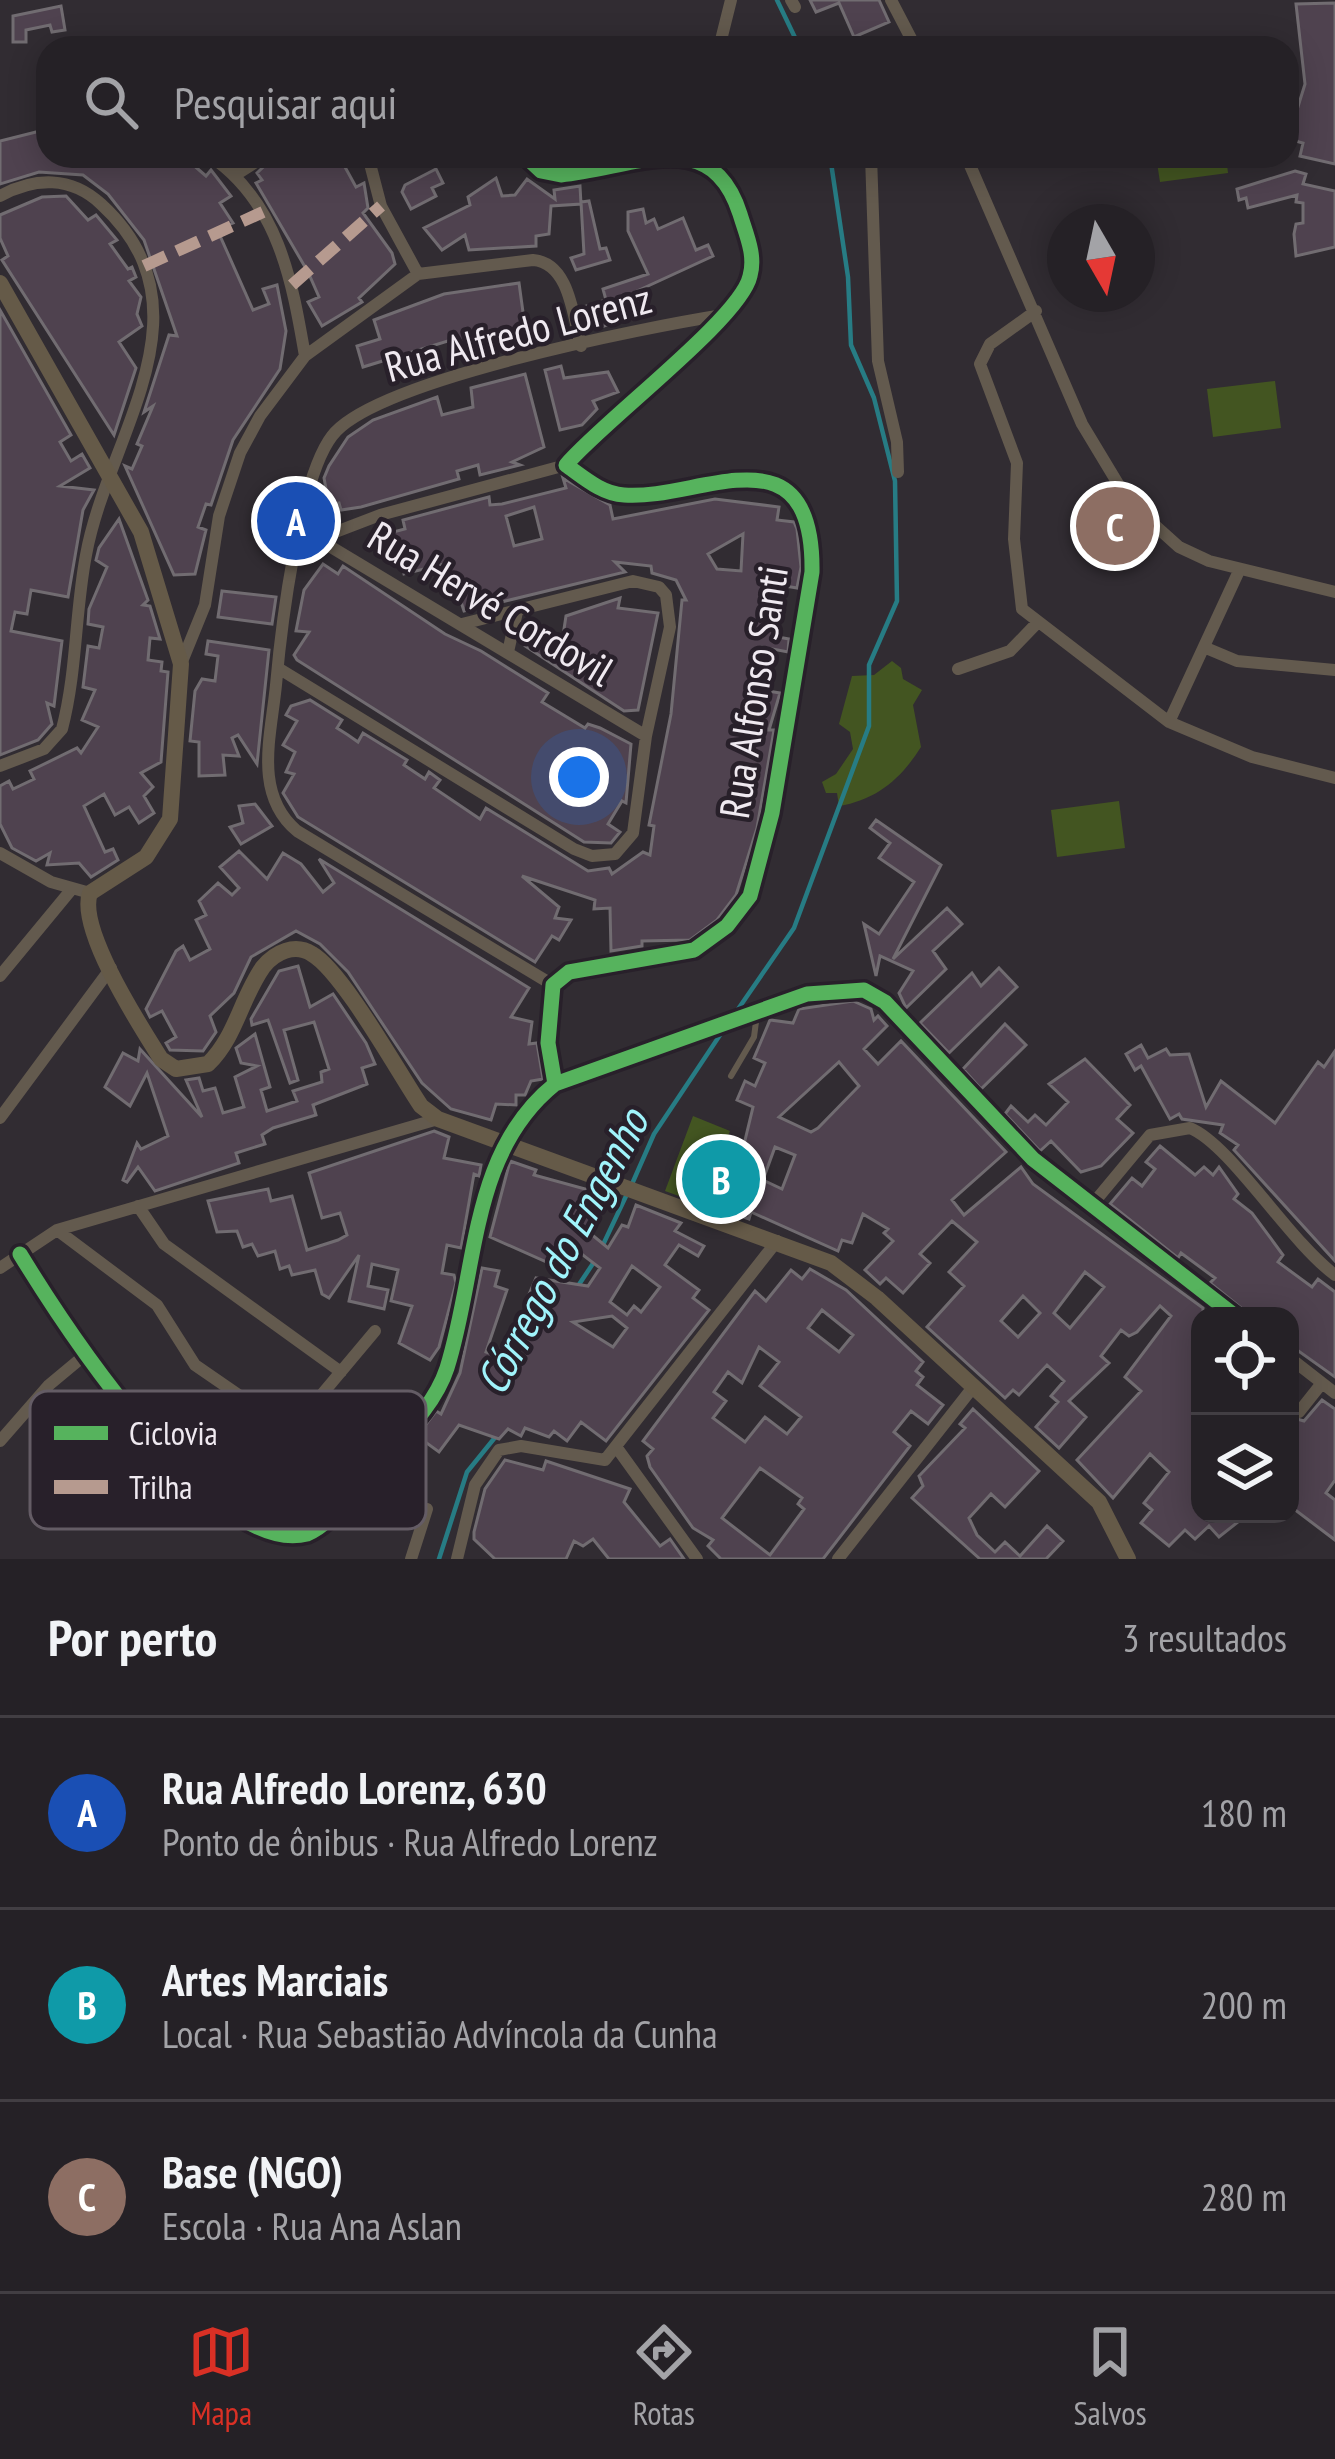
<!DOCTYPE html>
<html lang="pt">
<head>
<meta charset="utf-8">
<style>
	:root { --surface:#252126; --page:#2d292e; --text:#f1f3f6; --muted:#a3a3a7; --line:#423e43; --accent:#d93025 }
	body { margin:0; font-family:"PT Sans Narrow",sans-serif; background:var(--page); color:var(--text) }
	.controls { position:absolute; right:36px; bottom:36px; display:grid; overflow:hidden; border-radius:24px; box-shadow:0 6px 30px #0003 }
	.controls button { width:108px; height:108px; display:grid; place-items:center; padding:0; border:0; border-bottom:3px solid var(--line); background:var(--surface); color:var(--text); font:60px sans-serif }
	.compass { position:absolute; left:1047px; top:204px; width:108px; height:108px; border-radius:50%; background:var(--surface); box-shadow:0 6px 30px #0003; rotate:171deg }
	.you { position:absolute; left:579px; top:777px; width:42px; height:42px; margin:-30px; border:9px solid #fff; border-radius:50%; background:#1a73e8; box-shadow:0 0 0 18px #1a73e833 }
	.badge { display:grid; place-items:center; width:78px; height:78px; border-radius:50%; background:var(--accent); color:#fff; font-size:39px; font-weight:700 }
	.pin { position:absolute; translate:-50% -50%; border:6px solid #fff; box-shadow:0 3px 12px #0006 }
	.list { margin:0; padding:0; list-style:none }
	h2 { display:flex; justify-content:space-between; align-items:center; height:156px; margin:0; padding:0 48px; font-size:51px }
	h2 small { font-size:39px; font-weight:400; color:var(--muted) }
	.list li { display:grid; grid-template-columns:78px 1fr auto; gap:36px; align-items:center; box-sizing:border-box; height:192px; padding:0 48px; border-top:3px solid var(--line) }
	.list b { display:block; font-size:45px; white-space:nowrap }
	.list p { margin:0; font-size:39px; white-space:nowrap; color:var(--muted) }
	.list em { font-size:39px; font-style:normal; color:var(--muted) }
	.icon { flex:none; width:66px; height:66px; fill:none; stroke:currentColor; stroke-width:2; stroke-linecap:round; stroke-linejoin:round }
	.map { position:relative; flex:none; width:1335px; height:1559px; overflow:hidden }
	.search { position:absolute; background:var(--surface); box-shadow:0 6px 30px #0003; left:36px; right:36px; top:36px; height:132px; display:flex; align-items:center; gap:30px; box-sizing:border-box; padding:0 42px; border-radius:36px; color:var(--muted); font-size:45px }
	.sheet { height:732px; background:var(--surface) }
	nav { display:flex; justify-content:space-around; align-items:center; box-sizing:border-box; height:168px; border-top:3px solid var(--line); background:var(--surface); font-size:33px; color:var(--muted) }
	nav a { display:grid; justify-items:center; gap:6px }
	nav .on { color:var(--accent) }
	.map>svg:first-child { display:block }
</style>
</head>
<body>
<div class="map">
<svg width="1335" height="1559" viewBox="0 0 1335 1559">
	<rect width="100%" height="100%" fill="#312c32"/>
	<path fill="#435521" d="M1156,156H1226L1228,173L1160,182Z
		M1275,381L1281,428L1213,437L1207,389Z
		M892,661L901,668L903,679L922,690L913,705L921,747C901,779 876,800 839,806L837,793H826L822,782L836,774L853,749L850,732L839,724L852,676L874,675Z
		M1119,801L1125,848L1057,857L1051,810Z
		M693,1116L730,1131L701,1204L665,1191Z"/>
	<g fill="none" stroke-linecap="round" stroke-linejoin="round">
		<path stroke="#277c84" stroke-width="4.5" d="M777,0L800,48
			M734,1015L794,928L869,726V665L897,601L895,481L874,398L851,345L848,277L830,156
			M632,1184L654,1134L724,1029
			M601,1249L627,1194
			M576,1289L596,1259
			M439,1559L467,1472L497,1435"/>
	</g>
	<path fill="#4f424f" stroke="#716c71" stroke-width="3" fill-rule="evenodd" d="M810,0H879L889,22L854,37L839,3L816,12Z
		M1335,3V164L1300,156L1303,143L1288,139L1305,84L1296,4Z
		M61,6L65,30L52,32L50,25L26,30V42H13V16Z
		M48,129V156H164L168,165L183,156L206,176L211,170L231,196L220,203L233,223L217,229L253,310L269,304L263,289L277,285L286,331L280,369L233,440L211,505L206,504L198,527L206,530L195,574L174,575L125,466L132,469L142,446L137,444L153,406L144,412L169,335L177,336L144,240L108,194L83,175L39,172L0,184V141Z
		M275,156H358L345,167L356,187L364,183L368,208L363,213L392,253L395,264L359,298L362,302L322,326L308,302L319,297L308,272L256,183L262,180L257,173Z
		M436,169L443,183L432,188L436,196L411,209L402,192L405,185Z
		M1295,171L1306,174L1303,184L1335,191V247L1296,256L1294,234L1296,224L1303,223V203L1296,202L1297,195L1248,208L1246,198L1239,200L1237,189Z
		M496,178L502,196L515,195L527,179L555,199L554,190L580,186L581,204L551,206L549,234L536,236V246L469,250L465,235L442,250L424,228L470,205L468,197Z
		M66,196L88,220L96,215L117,240L110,244L128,269L132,267L136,277L129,281L141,297L137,314L142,326L119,342L136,368L114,435L2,260L8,256L0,238V215L42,197Z
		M589,201L600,249L606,248L610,260L576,270L571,258L584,254L581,202Z
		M643,209L646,223L654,219L658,229L683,218L696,250L708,245L713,256L635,292L639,303L623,308L625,318L599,328L583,307L606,300L603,289L648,274L628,231V212Z
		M519,283L526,334L451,345V340L363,367L357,346L380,339L374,320L444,294Z
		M0,310L71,435L60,442L71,461L82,454L90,468L60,486L94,490L83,510L68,597L31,590L27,614L15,612L11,631L62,641L54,706L47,703L52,724L38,740L0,755Z
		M561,366L564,378L608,372L618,392L593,401L597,409L582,425L560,430L545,370Z
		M525,374L544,447L512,462L520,465L480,475L478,465L457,471L459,479L361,507L341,510L339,503L329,505L324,478L329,466L348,437L373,420L437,397L442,415L473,407L471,388Z
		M563,478L610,505L613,519L715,499L779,507L777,520L794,522L797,529L801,567L797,588L785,586L778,625V637L789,639L788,652L762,647L756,689L780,693L769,730H774L757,828L736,895L717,920L690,940L642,941V946L611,951L610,908L594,909L595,900L522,876L559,907L555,918L571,920L559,940L552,936L535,962L298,817L283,793L294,774L286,772L295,752L283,745L297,721L286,715L291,706L310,700L342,720L337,728L348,735L358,742L363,733L407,760L404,765L425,779L429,772L440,780L434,788L480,819L486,808L588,871L609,868L612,874L643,852L650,855L654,826L649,825L671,714L682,600H686L676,580L652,573L651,566L615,562L625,572L464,611L448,563L404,574L393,532L405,529L403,520L489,497L490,505L502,504L566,488ZM534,507L542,539L514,546L506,516ZM743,534L741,571L717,569L708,554Z
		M119,519L148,600L143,605L150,606L160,639L150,638L148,660L162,662L161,671L168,672L161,762L141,773L153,787L144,796L154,813L139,823L129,807L115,815L104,794L84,806L105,852L113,849L118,860L91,877L79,863L47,865L50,853L36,861L12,848L0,824V786L9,781L13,789L34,779L30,771L77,748L81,753L98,727L82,720L95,690L83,687L88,646L99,648L103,627L88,624L89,609L107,567L96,560L99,548Z
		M323,564L338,574L343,566L445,634L481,651L548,693L542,702L585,728L588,724L600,728L631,744L626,803L622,801L608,824L620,832L611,843L584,842L297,660L294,655L309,632L296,631L304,590Z
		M222,591L276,597L272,624L218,617Z
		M620,598L618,608L658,613L638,710L624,711L525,646L524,637L562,642L566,616Z
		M208,641L269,650L257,764L238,735L232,738L239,756L223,755L225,775L199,776V742L190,741L195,691L202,679L215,681L218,656L206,654Z
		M255,804L272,826L241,844L230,827L243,823L239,806Z
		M876,820L941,865L893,959L947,908L962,924L933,951L946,969L906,1008L899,993L913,971L880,956L876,976L864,924L879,934L914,882L879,858L890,843L870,828Z
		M239,851L267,879L283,853L301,864L323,892L334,883L319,859L529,988L511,1017L532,1022L529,1044L537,1043L543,1079L531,1081L525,1095H516V1105L496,1104L491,1120L451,1109L422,1083L348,972L320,944L296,931L251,957L234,993L210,1016L216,1032L203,1051L170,1050L166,1043L176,1037L162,1011L150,1017L146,1009L176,951L183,946L190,960L210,949L196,920L206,915L199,901L218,883L232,895L239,888L220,867Z
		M298,966L310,1007L333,994L366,1043L375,1064L362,1068L367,1084L313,1105L316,1115L273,1128L262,1135L265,1144L236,1153L239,1163L155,1191L138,1167L127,1182L123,1180L137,1143L141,1149L168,1136L147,1073L130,1106L105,1087L123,1053L138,1061L140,1049L202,1117L186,1080L199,1078L203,1091L215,1088L223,1113L244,1107L235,1077L257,1066L241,1063L236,1048L255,1034L270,1087L261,1090L267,1111L297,1101L293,1091L322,1082L321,1072L329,1069L314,1022L284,1030L298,1080L290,1083L268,1020L252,1025L251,1019L279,971Z
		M999,968L1017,987L949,1053L920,1023L972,973L981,986Z
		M853,1001L871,1009L874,1020L878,1016L887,1026L864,1049L878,1064L901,1041L1006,1152L952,1200L964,1215L1021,1167L1033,1184L1203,1308L1200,1514H1248L1219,1537L1209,1526L1195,1539L1185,1530L1169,1546L1141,1523L1152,1510L1144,1503L1169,1472L1150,1454L1113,1498L1077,1460L1141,1391L1125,1377L1171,1316L1160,1306L1137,1332L1129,1336L1121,1330L1101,1356L1109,1363L1069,1401L1086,1417L1059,1448L1036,1427L1058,1402L1051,1396L1064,1381L1047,1365L1019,1395L1013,1390L1005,1398L927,1327L964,1286L949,1272L977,1242L952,1221L920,1254L930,1263L903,1293L886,1278L880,1284L865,1270L893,1241L884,1233L888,1229L863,1214L852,1243L842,1240L838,1251L751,1212L749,1219L702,1202L718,1169L725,1161H740L753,1107L737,1100L745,1081L755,1086L765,1063L754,1058L770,1020L793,1023L799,1009ZM839,1062L859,1086L818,1128L811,1132L779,1117ZM775,1147L795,1155L782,1189L763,1180ZM1085,1272L1104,1287L1070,1328L1054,1313ZM1023,1296L1040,1313L1018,1337L1001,1321Z
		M1005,1024L1026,1045L981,1089L963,1069Z
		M1141,1045L1148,1058L1166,1049L1170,1055L1189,1054L1206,1107L1221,1081L1275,1123L1318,1062L1324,1067L1335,1051V1261L1234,1150L1238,1145L1220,1133L1223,1125L1182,1119L1179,1114L1170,1119L1141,1066L1135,1070L1126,1054Z
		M1085,1059L1130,1105L1117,1119L1133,1133L1101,1166L1081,1172L1051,1141L1040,1151L1005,1114L1011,1106L1028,1122L1035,1115L1046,1125L1068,1102L1049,1084Z
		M434,1131L449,1137L444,1158L481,1165L479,1176L474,1174L461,1248L447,1245L442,1273L454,1275L456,1283L439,1347L430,1360L399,1343L412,1306L391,1301L398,1270L372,1264L368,1286L388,1290L384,1309L349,1301L359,1255L329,1298L322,1294L315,1270L292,1275L289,1266L280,1269L275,1251L258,1256L252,1244L243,1247L237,1231L217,1232L208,1201L268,1189L271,1201L292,1196L307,1250L338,1240L347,1235L340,1213L322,1218L309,1173Z
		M1160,1146L1195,1175L1204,1167L1213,1175L1219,1167L1238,1194L1234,1199L1252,1213L1283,1255L1278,1262L1312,1287L1318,1279L1335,1292V1377L1290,1345V1316H1251L1210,1283L1215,1278L1181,1253L1178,1258L1110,1204L1132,1178L1142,1186L1155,1169L1146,1162Z
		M510,1161L536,1170L534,1175L607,1195L591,1234L608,1248L622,1225L628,1227L636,1205L681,1223L675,1231L704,1246L698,1256L679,1245L665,1265L699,1290L693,1298L709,1310L606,1441L581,1422L567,1441L554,1431L549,1437L525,1428L521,1436L508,1429L499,1439L459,1425L439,1452L417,1436L436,1411L441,1414L460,1373L482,1268L499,1271L495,1286L507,1290L486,1352L505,1358L508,1350L521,1356L539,1303L527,1299L536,1278L588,1286L600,1268L579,1252L569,1272L490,1237ZM632,1266L660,1287L641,1312L634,1306L627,1315L610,1302ZM612,1316L627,1328L613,1347L573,1322Z
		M810,1269L846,1290L923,1362L916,1371L923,1377L917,1385L943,1405L928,1424L911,1411L894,1432L910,1446L823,1559H721L708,1546L713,1540L693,1528L650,1467L647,1456L653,1449L643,1441L755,1291L766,1301L791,1270L802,1279ZM822,1310L853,1335L839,1352L808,1328ZM759,1347L779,1362L760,1386L801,1417L787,1434L765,1417L745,1442L713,1418L726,1401L714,1392L728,1372L742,1383ZM760,1468L802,1498L798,1504L804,1509L770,1555L722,1518Z
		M1322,1400L1335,1409V1480L1326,1493L1335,1500V1540L1290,1506V1417L1304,1421Z
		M973,1409L1039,1471L1005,1507L991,1494L969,1518L977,1535L995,1552L1005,1542L1020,1556L1047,1526L1063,1541L1046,1559H980L912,1498L923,1486L919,1476L965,1428L960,1424Z
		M505,1460L543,1470L546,1461L630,1489L624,1502L660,1546L670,1539L684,1559H609L593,1539L583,1546L574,1541L566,1559H495L474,1539V1532L485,1489Z"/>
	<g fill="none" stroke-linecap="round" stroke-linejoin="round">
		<path stroke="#635a4e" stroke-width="6" d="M731,1076L754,1037L757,1014"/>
		<path stroke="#635a4e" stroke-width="12" d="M791,0L795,7
			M891,0L916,48
			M709,48L721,40L731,0
			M210,156C278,202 292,280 305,356
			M368,156L381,206L418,274
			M525,156L541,171L561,175C635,168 711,123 740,214C746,234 756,255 750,276C741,318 602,422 566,465C583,477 602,494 624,495C699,501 814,423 812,572L772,813L750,896L727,926L694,950L569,972L553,985L548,1043L555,1084
			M871,156L878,361L897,442L898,472
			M966,156L1082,424L1129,502L1179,547L1209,561L1335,592
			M237,174L265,156
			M0,196C35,177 71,176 101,204C217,310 107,437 86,555C75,612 77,672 62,729L44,749L0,766
			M1036,311L990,344L980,364L1017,463L1014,539L1022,609L1169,722
			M301,529L646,736
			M320,538L380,515L566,465
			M1238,573L1169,722L1252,757L1335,778
			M1206,648L1237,661L1335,670
			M508,652L517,612
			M181,664L205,605L219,516L240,453L260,416L305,356L418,274L533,260C570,263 573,317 581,346
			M278,668L574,849L592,856L615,854L633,833L646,736L670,627L666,595L659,587L633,581L462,624
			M958,669L1010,651L1037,623
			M0,853L51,882L90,893
			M0,976L71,890
			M553,985L297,831C253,794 271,736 276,685C281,628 299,479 332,436C374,380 647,327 723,315
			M0,1118L111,968
			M138,1206L164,1244L341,1372
			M1091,1206L1150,1135L1190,1128C1231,1145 1288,1240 1335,1275
			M57,1230L157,1305L195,1365L291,1431
			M20,1254C61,1321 214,1559 307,1534C331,1524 349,1496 365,1477C394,1442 433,1411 447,1368C478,1270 469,1153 555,1084L807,994L864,990L885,1002L1033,1159L1235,1316
			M0,1268L57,1230L438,1119
			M1290,1358L1335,1393
			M1299,1412L1322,1383
			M0,1441L49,1385L85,1355
			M617,1448L697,1559
			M266,1461L375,1331
			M411,1559L427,1509
			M457,1559L475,1485L499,1450L521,1446L605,1460L777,1241
			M838,1559L974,1386"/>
		<path stroke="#655a48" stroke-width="16" d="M0,283L141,532L181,664L170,819L146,857L90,893C77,929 141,1027 161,1059L176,1069L208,1064C236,1037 241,998 263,967C275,952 295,943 312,954C343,972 398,1072 421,1106L438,1119L831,1263L877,1298L1099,1502L1128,1559"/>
		<path stroke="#b69a8f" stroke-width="12" stroke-dasharray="24 12" stroke-linecap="butt" d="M144,266L263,212
			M292,285L381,206"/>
		<g stroke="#28202a" stroke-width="22">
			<path id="cycleway" d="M525,156L541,171L561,175C635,168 711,123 740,214C746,234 756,255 750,276C741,318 602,422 566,465C583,477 602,494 624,495C699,501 814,423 812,572L772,813L750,896L727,926L694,950L569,972L553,985L548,1043L555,1084
				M20,1254C61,1321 214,1559 307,1534C331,1524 349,1496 365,1477C394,1442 433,1411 447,1368C478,1270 469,1153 555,1084L807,994L864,990L885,1002L1033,1159L1235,1316"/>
		</g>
		<use href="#cycleway" stroke="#56b35d" stroke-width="15"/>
	</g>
	<g text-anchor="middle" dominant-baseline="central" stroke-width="9" stroke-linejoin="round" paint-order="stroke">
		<g font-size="42" fill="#efe9f0" stroke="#28202a">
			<text transform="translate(518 332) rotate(-15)">Rua Alfredo Lorenz</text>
			<text transform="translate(491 603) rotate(31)">Rua Hervé Cordovil</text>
			<text transform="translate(753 692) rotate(-81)">Rua Alfonso Santi</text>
		</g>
		<g font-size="45" font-style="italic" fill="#a0f3fb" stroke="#28202a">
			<text transform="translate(561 1251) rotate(-62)">Córrego do Engenho</text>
		</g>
	</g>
	<rect x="30" y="1391" width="396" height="138" rx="18" fill="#28202a" stroke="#645c65" stroke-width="3"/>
	<rect x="54" y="1426" width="54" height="14" fill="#56b35d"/>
	<rect x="54" y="1480" width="54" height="14" fill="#b69a8f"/>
	<g font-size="33" fill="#efe9f0">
		<text x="129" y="1445">Ciclovia</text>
		<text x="129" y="1499">Trilha</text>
	</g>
</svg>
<div class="controls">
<button><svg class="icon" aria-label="locate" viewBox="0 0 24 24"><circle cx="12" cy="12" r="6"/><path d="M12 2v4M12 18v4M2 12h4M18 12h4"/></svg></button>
<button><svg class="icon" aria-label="layers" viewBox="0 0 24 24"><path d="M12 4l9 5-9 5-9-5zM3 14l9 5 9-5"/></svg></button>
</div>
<svg class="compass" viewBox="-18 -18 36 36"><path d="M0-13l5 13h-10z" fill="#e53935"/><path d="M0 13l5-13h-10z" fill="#a3a3a7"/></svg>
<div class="you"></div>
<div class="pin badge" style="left:296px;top:521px;background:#1a4fb4">A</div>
<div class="pin badge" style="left:721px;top:1179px;background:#0f9aa8">B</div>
<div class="pin badge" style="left:1115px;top:526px;background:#8d6e63">C</div>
<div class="search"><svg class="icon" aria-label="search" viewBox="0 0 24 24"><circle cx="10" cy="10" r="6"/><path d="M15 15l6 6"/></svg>Pesquisar aqui</div>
</div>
<section class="sheet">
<h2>Por perto<small>3 resultados</small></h2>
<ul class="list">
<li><span class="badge" style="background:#1a4fb4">A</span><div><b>Rua Alfredo Lorenz, 630</b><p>Ponto de ônibus · Rua Alfredo Lorenz</p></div><em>180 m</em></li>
<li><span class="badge" style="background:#0f9aa8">B</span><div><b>Artes Marciais</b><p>Local · Rua Sebastião Advíncola da Cunha</p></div><em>200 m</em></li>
<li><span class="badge" style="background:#8d6e63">C</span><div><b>Base (NGO)</b><p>Escola · Rua Ana Aslan</p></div><em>280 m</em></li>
</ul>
</section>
<nav>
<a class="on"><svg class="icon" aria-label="map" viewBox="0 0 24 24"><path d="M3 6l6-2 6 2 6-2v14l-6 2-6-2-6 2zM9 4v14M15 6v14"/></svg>Mapa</a>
<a><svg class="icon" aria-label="directions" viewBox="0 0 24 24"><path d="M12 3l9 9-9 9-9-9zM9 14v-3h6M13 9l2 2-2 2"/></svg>Rotas</a>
<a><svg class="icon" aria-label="saved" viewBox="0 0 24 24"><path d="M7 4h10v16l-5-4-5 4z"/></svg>Salvos</a>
</nav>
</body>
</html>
